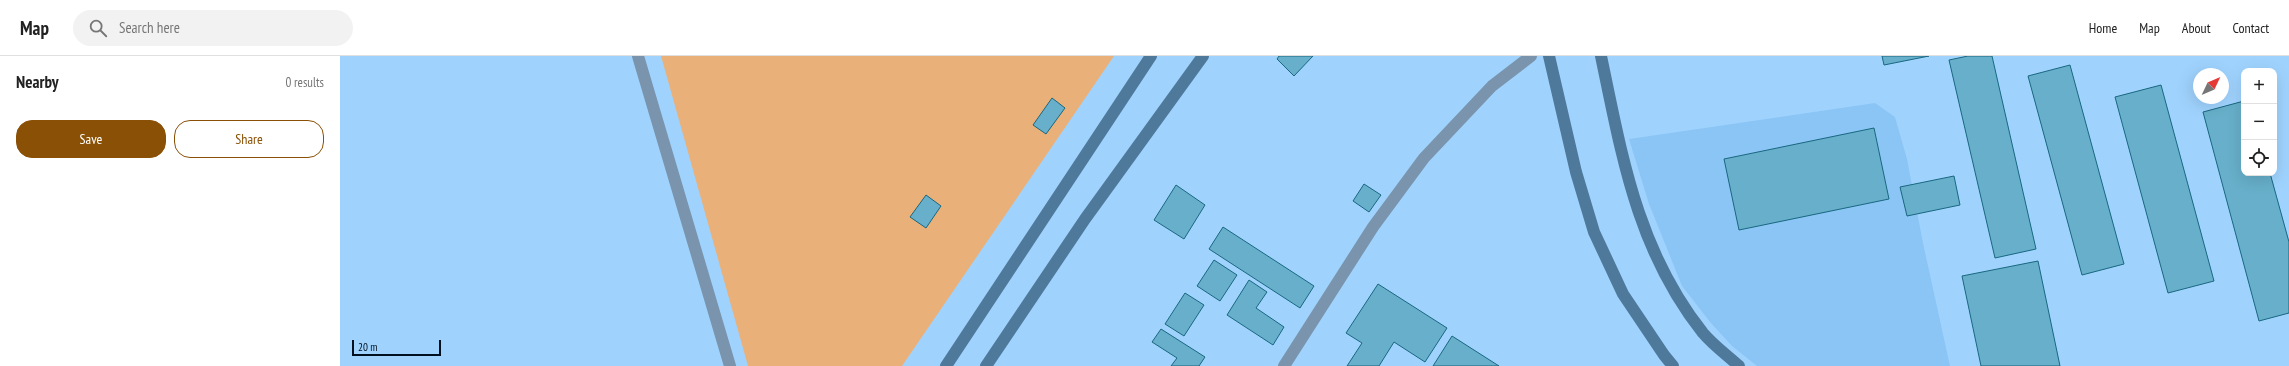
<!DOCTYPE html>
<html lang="en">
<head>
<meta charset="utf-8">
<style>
	:root { --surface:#fff; --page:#f2f2f2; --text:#222; --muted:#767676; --line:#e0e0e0; --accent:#8a5106 }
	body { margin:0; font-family:"PT Sans Narrow",sans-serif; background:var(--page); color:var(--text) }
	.controls { position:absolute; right:12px; top:12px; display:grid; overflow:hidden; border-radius:8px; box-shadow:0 4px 16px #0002 }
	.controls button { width:36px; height:36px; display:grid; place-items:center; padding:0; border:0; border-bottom:1px solid var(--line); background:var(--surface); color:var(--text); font:20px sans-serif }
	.compass { position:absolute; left:1853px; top:12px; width:36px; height:36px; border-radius:50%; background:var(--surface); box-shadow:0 4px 16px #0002; rotate:46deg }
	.scale { position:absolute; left:12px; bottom:10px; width:89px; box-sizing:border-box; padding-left:4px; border:2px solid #00101f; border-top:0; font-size:11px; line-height:14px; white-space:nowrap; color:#00101f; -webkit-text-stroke:3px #9fd3fe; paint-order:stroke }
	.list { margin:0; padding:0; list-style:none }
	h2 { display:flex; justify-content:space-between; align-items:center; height:52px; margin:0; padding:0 16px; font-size:17px }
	h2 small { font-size:13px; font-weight:400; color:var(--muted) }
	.actions { display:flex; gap:8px; padding:12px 16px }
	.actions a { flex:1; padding:9px 0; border:1px solid var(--accent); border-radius:16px; text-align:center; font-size:14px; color:var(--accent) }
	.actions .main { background:var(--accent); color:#fff }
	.icon { flex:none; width:22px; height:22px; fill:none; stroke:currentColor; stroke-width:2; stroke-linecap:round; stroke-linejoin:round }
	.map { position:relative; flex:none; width:1949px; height:310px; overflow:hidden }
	header { display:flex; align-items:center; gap:24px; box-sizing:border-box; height:56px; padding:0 20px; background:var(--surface); border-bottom:1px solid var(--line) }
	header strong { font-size:19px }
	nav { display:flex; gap:22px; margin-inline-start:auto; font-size:14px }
	.search { width:280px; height:36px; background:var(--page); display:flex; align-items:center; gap:10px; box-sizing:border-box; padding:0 14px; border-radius:22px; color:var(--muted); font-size:15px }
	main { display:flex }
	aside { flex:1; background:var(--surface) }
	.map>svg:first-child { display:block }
</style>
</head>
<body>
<header>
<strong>Map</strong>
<div class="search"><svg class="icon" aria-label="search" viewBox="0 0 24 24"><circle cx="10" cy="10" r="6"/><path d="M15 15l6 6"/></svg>Search here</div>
<nav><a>Home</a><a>Map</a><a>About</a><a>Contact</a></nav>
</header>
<main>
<aside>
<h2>Nearby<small>0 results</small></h2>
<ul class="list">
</ul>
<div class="actions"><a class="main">Save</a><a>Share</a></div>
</aside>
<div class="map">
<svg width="1949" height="310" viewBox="0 0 1949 310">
	<rect width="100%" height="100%" fill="#9fd3fe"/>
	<path fill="#8bc5f5" d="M1535,47L1555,61L1567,103L1583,187L1610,310H1417L1392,290L1370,266L1342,230L1309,148L1289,83Z"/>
	<path fill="#e9b07a" d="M321,0H774L562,310H408Z"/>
	<path fill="#67afca" stroke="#196780" d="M939,0H973L954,20L937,3Z
		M1542,0H1589L1544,9Z
		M1628,0H1652L1696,193L1655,202L1609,4Z
		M1730,9L1784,208L1742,219L1688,20Z
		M1821,29L1874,225L1828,237L1775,41Z
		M712,42L725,52L706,78L693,69Z
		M1904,45V117H1930L1949,186V257L1919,265L1863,56Z
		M1534,72L1549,143L1399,174L1384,103Z
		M1614,120L1620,149L1567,160L1560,131Z
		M1024,128L1041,139L1029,156L1013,145Z
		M836,129L865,149L844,183L814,164Z
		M586,139L601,150L586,172L570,161Z
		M883,171L974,230L960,252L869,193Z
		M874,204L897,219L880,245L857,230Z
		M1698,205L1720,310H1641L1622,220Z
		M909,224L927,236L916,252L944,271L933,289L887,259Z
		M1038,228L1107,272L1085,306L1054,286L1039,310H1007L1022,287L1006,277Z
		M845,237L864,249L844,280L825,268Z
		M821,273L865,301L859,310H831L837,302L812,286Z
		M1112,280L1159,310H1093Z"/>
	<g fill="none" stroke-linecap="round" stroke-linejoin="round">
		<path stroke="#7994ac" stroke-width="12" d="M298,0L390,310"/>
		<path stroke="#7994ac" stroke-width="12" d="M944,310L1033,171L1084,102L1152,30L1191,0"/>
		<path stroke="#4f799b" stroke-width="12" d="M1209,0L1236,116L1254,176L1283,238L1324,299L1333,310
			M1261,0C1282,100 1297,194 1363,277C1373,289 1387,299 1399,310
			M606,310L811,0
			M646,310L745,163L863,0"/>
	</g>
</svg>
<div class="controls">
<button>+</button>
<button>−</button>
<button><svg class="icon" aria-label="locate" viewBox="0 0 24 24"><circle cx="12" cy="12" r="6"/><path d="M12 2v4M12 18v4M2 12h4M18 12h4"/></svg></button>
</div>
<svg class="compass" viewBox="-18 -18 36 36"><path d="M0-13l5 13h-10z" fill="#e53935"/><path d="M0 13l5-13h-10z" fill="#767676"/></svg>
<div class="scale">20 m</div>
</div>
</main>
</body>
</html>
